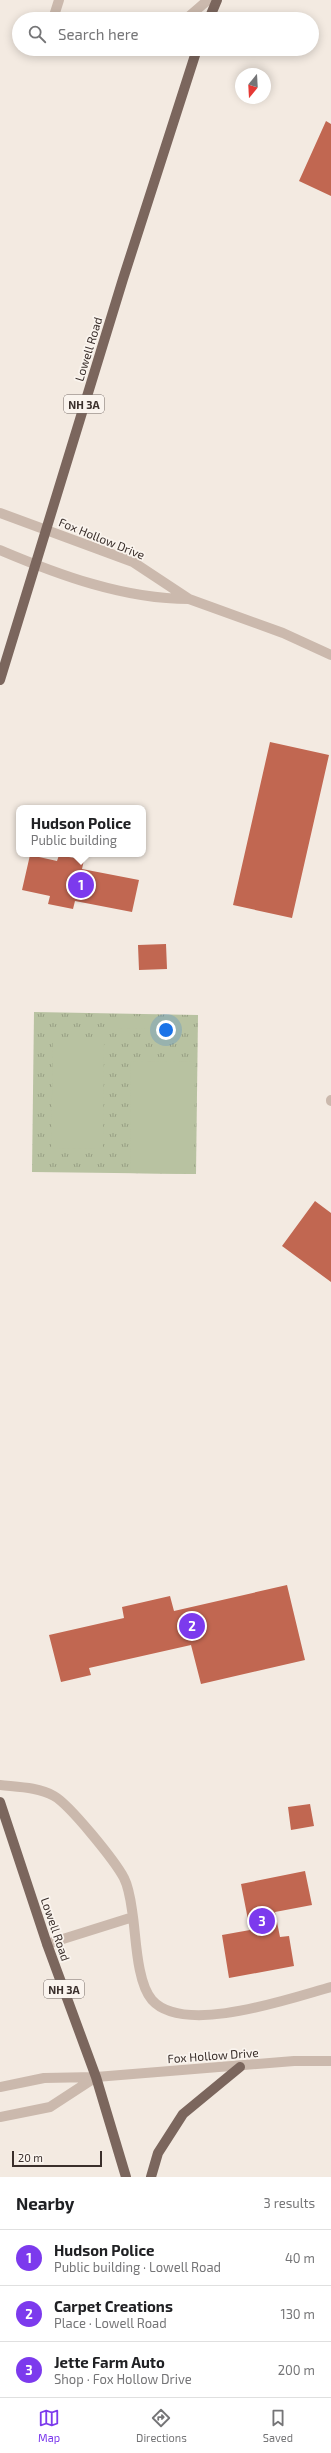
<!DOCTYPE html>
<html lang="en">
<head>
<meta charset="utf-8">
<style>
	:root { --surface:#fff; --page:#f2f2f2; --text:#202124; --muted:#757577; --line:#e0e0e0; --accent:#7c3aed }
	body { margin:0; font-family:"Exo 2",sans-serif; background:var(--page); color:var(--text) }
	.compass { position:absolute; left:235px; top:68px; width:36px; height:36px; border-radius:50%; background:var(--surface); box-shadow:0 2px 10px #0003; rotate:198deg }
	.scale { position:absolute; left:12px; bottom:10px; width:90px; box-sizing:border-box; padding-left:4px; border:2px solid #3a2f2b; border-top:0; font-size:11px; line-height:14px; white-space:nowrap; color:#3a2f2b; -webkit-text-stroke:3px #faf4ee; paint-order:stroke }
	.you { position:absolute; left:166px; top:1030px; width:14px; height:14px; margin:-10px; border:3px solid #fff; border-radius:50%; background:#1a73e8; box-shadow:0 0 0 6px #1a73e833 }
	.badge { display:grid; place-items:center; width:26px; height:26px; border-radius:50%; background:var(--accent); color:#fff; font-size:13px; font-weight:700 }
	.pin { position:absolute; translate:-50% -50%; border:2px solid #fff; box-shadow:0 1px 4px #0006 }
	.popup { position:absolute; left:16px; top:805px; width:130px; height:52px; box-sizing:border-box; display:grid; place-content:center; border-radius:8px; background:var(--surface); filter:drop-shadow(0 1px 3px #0005); font-size:13px; white-space:nowrap; color:var(--muted) }
	.popup b { font-size:15px; color:var(--text) }
	.popup::after { content:''; position:absolute; left:50%; top:100%; margin-left:-8px; border:8px solid transparent; border-top-color:var(--surface) }
	.list { margin:0; padding:0; list-style:none }
	h2 { display:flex; justify-content:space-between; align-items:center; height:52px; margin:0; padding:0 16px; font-size:17px }
	h2 small { font-size:13px; font-weight:400; color:var(--muted) }
	.list li { display:grid; grid-template-columns:26px 1fr auto; gap:12px; align-items:center; box-sizing:border-box; height:56px; padding:0 16px; border-top:1px solid var(--line) }
	.list b { display:block; font-size:15px; white-space:nowrap }
	.list p { margin:0; font-size:13px; white-space:nowrap; color:var(--muted) }
	.list em { font-size:13px; font-style:normal; color:var(--muted) }
	.icon { flex:none; width:22px; height:22px; fill:none; stroke:currentColor; stroke-width:2; stroke-linecap:round; stroke-linejoin:round }
	.map { position:relative; flex:none; width:331px; height:2177px; overflow:hidden }
	.search { position:absolute; background:var(--surface); box-shadow:0 2px 10px #0003; left:12px; right:12px; top:12px; height:44px; display:flex; align-items:center; gap:10px; box-sizing:border-box; padding:0 14px; border-radius:22px; color:var(--muted); font-size:15px }
	.sheet { height:220px; background:var(--surface) }
	nav { display:flex; justify-content:space-around; align-items:center; box-sizing:border-box; height:56px; border-top:1px solid var(--line); background:var(--surface); font-size:11px; color:var(--muted) }
	nav a { display:grid; justify-items:center; gap:2px }
	nav .on { color:var(--accent) }
	.map>svg:first-child { display:block }
</style>
</head>
<body>
<div class="map">
<svg width="331" height="2177" viewBox="0 0 331 2177">
	<defs>
		<pattern id="park-tufts" width="24" height="20" patternUnits="userSpaceOnUse"><rect width="24" height="20" fill="#b8c2a1"/><path d="M3 7l-1-3M5 7V3M7 7l1-3M15 17l-1-3M17 17v-4M19 17l1-3" fill="none" stroke="#979e83"/></pattern>
	</defs>
	<rect width="100%" height="100%" fill="#f3eae1"/>
	<path fill="url(#park-tufts)" d="M34,1012L198,1015L196,1174L32,1172Z"/>
	<path fill="#b8c2a1" d="M117,1016L188,1017V1029L117,1028Z
		M53,1042H104L103,1149L51,1148Z
		M131,1061L195,1062L194,1174L130,1173Z"/>
	<path fill="#c16751" d="M326,121L331,124V196L299,181Z
		M270,742L329,755L292,918L233,905Z
		M30,855L57,861L59,855L84,860L82,869L139,880L132,912L75,901L73,909L48,904L50,896L22,890Z
		M166,944L167,969L139,970L138,945Z
		M315,1201L331,1213V1282L282,1246Z
		M287,1585L305,1660L201,1684L191,1645L89,1668L91,1675L61,1682L49,1635L124,1618L122,1607L170,1596L174,1611Z
		M310,1804L314,1826L291,1830L288,1807Z
		M305,1871L312,1905L275,1912L280,1937L289,1936L294,1966L229,1978L222,1935L250,1930L241,1884Z"/>
	<g fill="none" stroke-linecap="round" stroke-linejoin="round">
		<path stroke="#cbb9ad" stroke-width="10" d="M53,19L59,0
			M186,19L208,0
			M0,513L133,562L189,599L283,633L331,655
			M0,550C59,575 124,599 189,599
			M331,1100V1101
			M0,1785C18,1787 38,1787 54,1796C70,1805 115,1861 124,1878C130,1890 131,1904 133,1917L47,1944
			M133,1917C136,1938 137,1983 152,2000C184,2036 291,1998 331,1987
			M0,2087L44,2078L96,2077L294,2061H331
			M0,2117L50,2107L96,2077"/>
		<path stroke="#7b665d" stroke-width="10" d="M209,19L217,0
			M0,680L123,279L197,49
			M0,1802L47,1944L96,2077L126,2177
			M151,2177L158,2153L183,2114L240,2067"/>
	</g>
	<g text-anchor="middle" dominant-baseline="central" stroke-width="3.5" stroke-linejoin="round" paint-order="stroke">
		<g fill="#faf4ee" stroke="#746a66" stroke-width="1">
			<rect x="64" y="395" width="40" height="18" rx="3"/>
			<rect x="44" y="1980" width="40" height="18" rx="3"/>
		</g>
		<g font-size="11" font-weight="bold" fill="#3a2f2b">
			<text x="84" y="404">NH 3A</text>
			<text x="64" y="1989">NH 3A</text>
		</g>
		<g font-size="12" fill="#3a2f2b" stroke="#faf4ee">
			<text transform="translate(88 349) rotate(-73)">Lowell Road</text>
			<text transform="translate(102 538) rotate(22)">Fox Hollow Drive</text>
			<text transform="translate(56 1929) rotate(71)">Lowell Road</text>
			<text transform="translate(213 2055) rotate(-4)">Fox Hollow Drive</text>
		</g>
	</g>
</svg>
<svg class="compass" viewBox="-18 -18 36 36"><path d="M0-13l5 13h-10z" fill="#e53935"/><path d="M0 13l5-13h-10z" fill="#757577"/></svg>
<div class="scale">20 m</div>
<div class="you"></div>
<div class="pin badge" style="left:81px;top:885px">1</div>
<div class="popup"><b>Hudson Police</b>Public building</div>
<div class="pin badge" style="left:192px;top:1626px">2</div>
<div class="pin badge" style="left:262px;top:1921px">3</div>
<div class="search"><svg class="icon" aria-label="search" viewBox="0 0 24 24"><circle cx="10" cy="10" r="6"/><path d="M15 15l6 6"/></svg>Search here</div>
</div>
<section class="sheet">
<h2>Nearby<small>3 results</small></h2>
<ul class="list">
<li><span class="badge">1</span><div><b>Hudson Police</b><p>Public building · Lowell Road</p></div><em>40 m</em></li>
<li><span class="badge">2</span><div><b>Carpet Creations</b><p>Place · Lowell Road</p></div><em>130 m</em></li>
<li><span class="badge">3</span><div><b>Jette Farm Auto</b><p>Shop · Fox Hollow Drive</p></div><em>200 m</em></li>
</ul>
</section>
<nav>
<a class="on"><svg class="icon" aria-label="map" viewBox="0 0 24 24"><path d="M3 6l6-2 6 2 6-2v14l-6 2-6-2-6 2zM9 4v14M15 6v14"/></svg>Map</a>
<a><svg class="icon" aria-label="directions" viewBox="0 0 24 24"><path d="M12 3l9 9-9 9-9-9zM9 14v-3h6M13 9l2 2-2 2"/></svg>Directions</a>
<a><svg class="icon" aria-label="saved" viewBox="0 0 24 24"><path d="M7 4h10v16l-5-4-5 4z"/></svg>Saved</a>
</nav>
</body>
</html>
